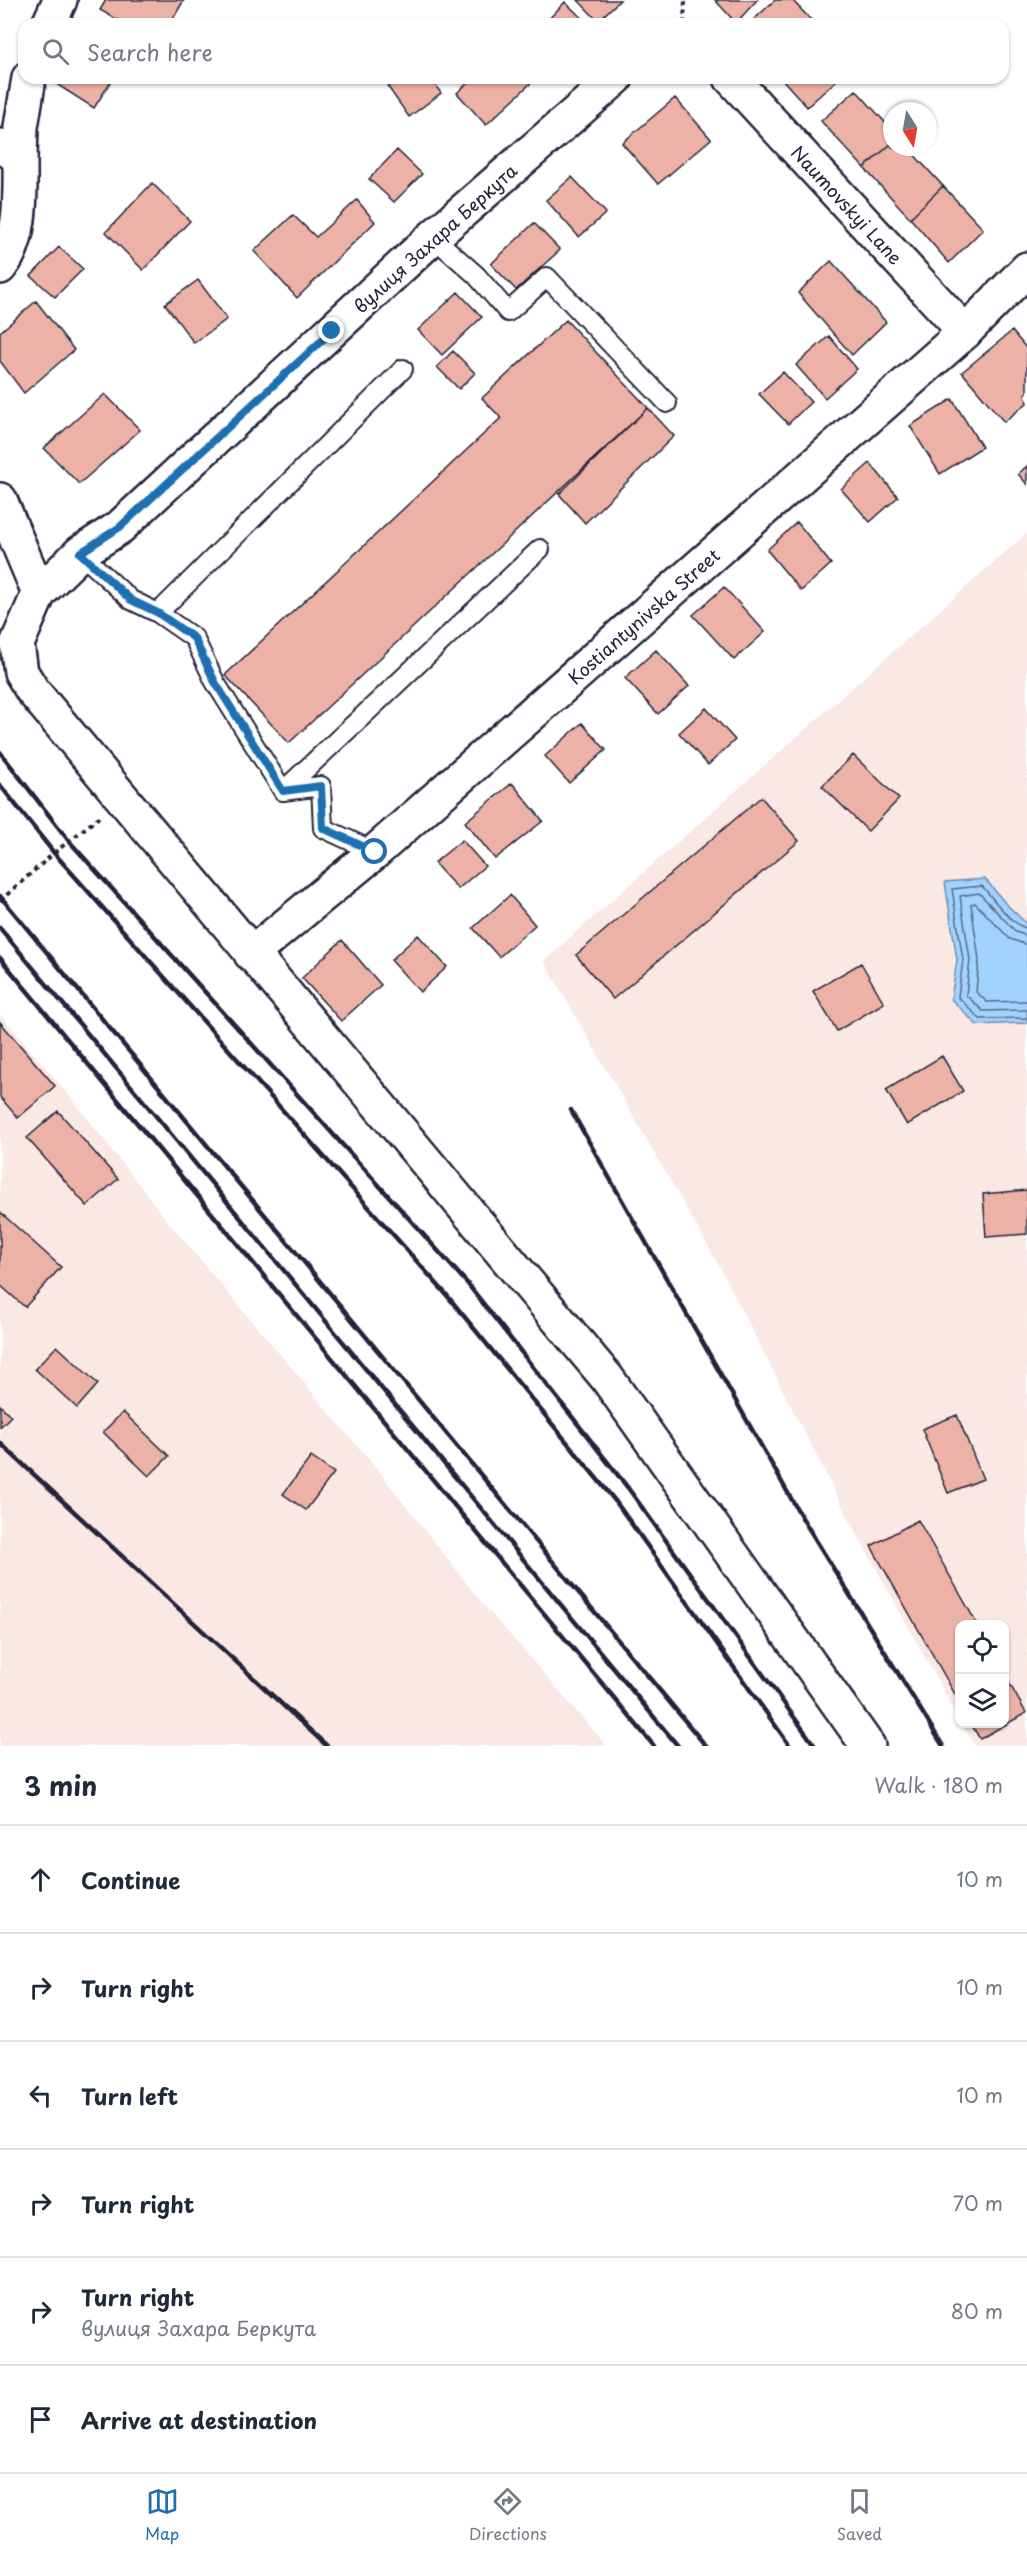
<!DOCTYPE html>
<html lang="en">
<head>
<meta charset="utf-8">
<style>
	:root { --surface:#fff; --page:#f6f6f7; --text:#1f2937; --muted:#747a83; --line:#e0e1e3; --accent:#1f6fb2 }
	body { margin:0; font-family:"Playpen Sans",sans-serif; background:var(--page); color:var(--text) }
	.controls { position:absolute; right:18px; bottom:18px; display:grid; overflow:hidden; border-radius:12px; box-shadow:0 2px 4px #0004 }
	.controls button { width:54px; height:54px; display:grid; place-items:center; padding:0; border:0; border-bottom:2px solid var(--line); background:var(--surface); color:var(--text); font:30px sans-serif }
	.compass { position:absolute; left:883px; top:102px; width:54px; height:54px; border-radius:50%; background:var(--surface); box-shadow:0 2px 4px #0004; rotate:169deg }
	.stop { position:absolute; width:18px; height:18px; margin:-14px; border:4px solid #1f6fb2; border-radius:50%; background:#fff }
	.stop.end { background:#1f6fb2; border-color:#fff; box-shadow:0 2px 6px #0008 }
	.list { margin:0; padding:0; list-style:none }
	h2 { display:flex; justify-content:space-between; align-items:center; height:78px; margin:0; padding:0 24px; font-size:26px }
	h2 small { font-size:20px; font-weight:400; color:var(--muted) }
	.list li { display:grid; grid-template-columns:39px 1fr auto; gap:18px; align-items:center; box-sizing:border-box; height:108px; padding:0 24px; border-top:2px solid var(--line) }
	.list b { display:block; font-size:22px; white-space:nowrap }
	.list p { margin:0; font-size:20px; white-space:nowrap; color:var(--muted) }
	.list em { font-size:20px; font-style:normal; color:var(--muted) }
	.icon { flex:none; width:33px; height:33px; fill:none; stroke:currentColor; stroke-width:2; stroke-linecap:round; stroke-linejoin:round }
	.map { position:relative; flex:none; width:1027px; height:1746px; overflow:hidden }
	.search { position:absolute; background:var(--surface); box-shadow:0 2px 4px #0004; left:18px; right:18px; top:18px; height:66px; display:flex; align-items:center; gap:15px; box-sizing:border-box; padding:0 21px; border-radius:18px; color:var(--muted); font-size:22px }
	.sheet { height:726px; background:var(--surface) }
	nav { display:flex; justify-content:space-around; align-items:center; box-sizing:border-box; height:84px; border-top:2px solid var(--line); background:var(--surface); font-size:16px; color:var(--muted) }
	nav a { display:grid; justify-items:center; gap:3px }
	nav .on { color:var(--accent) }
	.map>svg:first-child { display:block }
</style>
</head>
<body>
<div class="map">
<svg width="1027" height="1746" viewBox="0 0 1027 1746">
	<rect width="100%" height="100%" fill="#fff"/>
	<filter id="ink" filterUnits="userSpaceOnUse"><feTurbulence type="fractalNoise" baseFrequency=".0167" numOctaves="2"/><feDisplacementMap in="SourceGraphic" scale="12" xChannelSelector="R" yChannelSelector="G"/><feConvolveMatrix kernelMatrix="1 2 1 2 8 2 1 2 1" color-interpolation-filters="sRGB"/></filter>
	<g filter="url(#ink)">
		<path fill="#f9e8e4" d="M1027,533V1746H975L962,1724H1004V1624H960L959,1719L851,1523L716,1260L544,961Z
			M0,1014L72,1099L173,1228L377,1469L482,1603L607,1746H0Z"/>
		<path fill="#a1d3fe" stroke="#6e8cb0" stroke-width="1.5" d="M985,879L1006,904L1027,924V1023L977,1025L951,999L957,960L945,882Z"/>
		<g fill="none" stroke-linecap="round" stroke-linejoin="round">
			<path stroke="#556989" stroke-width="1.5" d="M1027,928C1012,926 992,897 982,886L952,889L963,960L958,997L980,1019L1027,1018
				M1027,936L1016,932L979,893L960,896L970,960L966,995L983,1011L1027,1010
				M1027,945L1010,939L975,903L971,904L979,960L976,992L987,1002L1027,1001"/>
		</g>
		<path fill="#ecb2a6" stroke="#22223b" stroke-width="1.5" d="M106,0H184L170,24H125L100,10Z
			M578,0H620L598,21Z
			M715,0H757L736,23Z
			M775,0H792L814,23L749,24Z
			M565,2L588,24H544Z
			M55,78H113L94,108L53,82Z
			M401,78H430L441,93L409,117L388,87Z
			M473,78H526L531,83L486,125L457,93Z
			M781,78H834L836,81L807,107Z
			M856,90L892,130V143L864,168L821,121Z
			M675,98L711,139L658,184L622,143Z
			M892,143V147H907L943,186L910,218L864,168Z
			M397,150L422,174L394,202L369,179Z
			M572,177L606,213L579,237L546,200Z
			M152,183L190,221L143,270L106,232Z
			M943,186L983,229L949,263L910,218Z
			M357,200L375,222L297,298L254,251L293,215L316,237Z
			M534,223L560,250L516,290L491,264Z
			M59,247L83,269L55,297L31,276Z
			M831,261L886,322L852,355L798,293Z
			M198,280L227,319L194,343L165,304Z
			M458,292L482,317L442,355L418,330Z
			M36,301L74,350L24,393L0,361V332Z
			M566,320L648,408L289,743L225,675L501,418L482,398Z
			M1012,331L1027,349V392L1025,394L1027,403L1004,422L962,372Z
			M829,336L857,369L825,398L796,365Z
			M453,351L475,373L459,389L437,367Z
			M783,372L811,402L788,424L759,394Z
			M105,394L140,430L79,484L44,448Z
			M952,399L982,447L940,474L910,426Z
			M648,408L674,436L585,523L559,494Z
			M870,463L898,497L870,522L841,489Z
			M1027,466V484L1018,474Z
			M797,522L831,564L801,591L767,550Z
			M724,587L765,632L734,660L693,615Z
			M656,650L689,686L658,714L625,678Z
			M706,708L735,740L708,765L679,733Z
			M582,723L606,750L569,783L545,756Z
			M853,755L899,799L868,831L822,786Z
			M512,783L543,821L495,859L465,822Z
			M761,797L799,841L613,999L576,955Z
			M462,840L485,866L458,889L434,863Z
			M510,895L535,925L499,957L473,928Z
			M418,935L447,967L420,992L391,960Z
			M342,940L381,985L341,1021L302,978Z
			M861,963L884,1003L837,1031L813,991Z
			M0,1022L55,1086L18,1118L0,1097Z
			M942,1056L963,1091L907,1125L886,1090Z
			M58,1111L118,1179L87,1206L27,1138Z
			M1027,1190V1234L986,1237L983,1194Z
			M0,1212L61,1267L25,1307L0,1285Z
			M57,1346L98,1384L77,1408L35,1369Z
			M0,1405L11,1416L0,1427Z
			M123,1412L169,1456L149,1476L103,1432Z
			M957,1415L983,1479L948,1493L922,1429Z
			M311,1457L334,1473L306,1510L283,1494Z
			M918,1520L977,1624H960V1703L871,1546Z
			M1004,1674L1026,1713L980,1739L971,1724H1004Z"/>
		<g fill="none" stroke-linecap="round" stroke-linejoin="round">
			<g stroke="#22223b" stroke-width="22">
				<path id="service" d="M433,237L476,275L508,312L547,277L667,403
					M80,553L131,600L158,613L403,369
					M158,613L194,638L215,682L283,791L321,786L323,828L375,852
					M283,791L540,549"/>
			</g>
			<g stroke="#22223b" stroke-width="38">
				<g id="minor">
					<path d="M49,24L60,0"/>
					<path d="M616,78L433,237L120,527L80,553L39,593L17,644L21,672L32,690L607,1378L868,1746"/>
					<path id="s1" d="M731,78L965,332"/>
					<path d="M0,146L20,157C20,191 23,240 0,267"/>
					<path d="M20,157L21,127L29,78"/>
					<path d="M0,500L39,593"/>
					<path id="s2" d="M251,954L375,852L965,332L1027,269"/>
				</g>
			</g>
			<path stroke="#22223b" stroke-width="4" stroke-dasharray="4.5 4.5" stroke-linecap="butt" d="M684,24L685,0
				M0,901L54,853L99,817"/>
			<use href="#service" stroke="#fff" stroke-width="18"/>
			<use href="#minor" stroke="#fff" stroke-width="33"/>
			<path stroke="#22223b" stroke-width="4.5" d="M0,752L69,841L467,1283L628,1488L815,1746
				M0,785L54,853L445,1293L616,1502L790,1746
				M0,896L706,1746
				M0,928L678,1746
				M0,958L654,1746
				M571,1110L801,1516L943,1746
				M0,1443L327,1746"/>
		</g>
	</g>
	<g fill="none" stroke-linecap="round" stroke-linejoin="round" filter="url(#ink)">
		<path stroke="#1f6fb2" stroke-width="8" d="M332,331L120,527L80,553L131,600L158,613L194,638L215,682L283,791L321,786L323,828L375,852"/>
	</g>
	<g text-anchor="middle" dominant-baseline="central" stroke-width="4.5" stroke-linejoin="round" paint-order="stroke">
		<g font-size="18" fill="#22223b" stroke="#fff">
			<text stroke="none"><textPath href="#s1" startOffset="172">Naumovskyi Lane</textPath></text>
			<text transform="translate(435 238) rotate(-42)">вулиця Захара Беркута</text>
			<text stroke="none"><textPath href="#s2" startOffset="518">Kostiantynivska Street</textPath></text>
		</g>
	</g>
</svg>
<div class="controls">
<button><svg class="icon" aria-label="locate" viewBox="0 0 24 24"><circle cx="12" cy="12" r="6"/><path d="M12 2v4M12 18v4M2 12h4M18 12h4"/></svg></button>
<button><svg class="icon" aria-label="layers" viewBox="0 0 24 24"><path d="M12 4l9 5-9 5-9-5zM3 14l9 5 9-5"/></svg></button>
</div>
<svg class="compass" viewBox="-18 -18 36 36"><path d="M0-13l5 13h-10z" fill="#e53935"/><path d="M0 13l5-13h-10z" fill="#747a83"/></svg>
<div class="stop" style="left:375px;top:852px"></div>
<div class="stop end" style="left:332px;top:331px"></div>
<div class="search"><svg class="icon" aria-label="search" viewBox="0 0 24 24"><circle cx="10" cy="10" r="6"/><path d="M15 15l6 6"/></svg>Search here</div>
</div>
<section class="sheet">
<h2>3 min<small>Walk · 180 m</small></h2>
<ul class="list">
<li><svg class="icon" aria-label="ahead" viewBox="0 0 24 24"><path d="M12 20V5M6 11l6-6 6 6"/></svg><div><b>Continue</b></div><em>10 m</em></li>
<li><svg class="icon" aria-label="right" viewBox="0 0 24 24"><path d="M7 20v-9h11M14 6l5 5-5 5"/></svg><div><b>Turn right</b></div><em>10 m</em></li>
<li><svg class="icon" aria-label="left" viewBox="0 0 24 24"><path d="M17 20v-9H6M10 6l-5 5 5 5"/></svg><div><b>Turn left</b></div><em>10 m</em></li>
<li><svg class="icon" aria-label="right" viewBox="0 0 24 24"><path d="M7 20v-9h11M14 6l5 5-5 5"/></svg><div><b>Turn right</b></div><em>70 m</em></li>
<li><svg class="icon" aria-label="right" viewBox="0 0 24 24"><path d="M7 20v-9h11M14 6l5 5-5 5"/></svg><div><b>Turn right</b><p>вулиця Захара Беркута</p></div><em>80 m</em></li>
<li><svg class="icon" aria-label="arrive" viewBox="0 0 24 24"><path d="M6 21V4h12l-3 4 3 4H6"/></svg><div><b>Arrive at destination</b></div></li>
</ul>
</section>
<nav>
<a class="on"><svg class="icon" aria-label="map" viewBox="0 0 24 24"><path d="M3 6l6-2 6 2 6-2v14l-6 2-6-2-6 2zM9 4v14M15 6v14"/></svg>Map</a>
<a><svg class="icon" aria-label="directions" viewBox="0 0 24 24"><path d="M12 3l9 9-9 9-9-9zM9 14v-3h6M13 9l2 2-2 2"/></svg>Directions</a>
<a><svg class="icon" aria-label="saved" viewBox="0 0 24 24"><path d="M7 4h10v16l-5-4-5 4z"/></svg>Saved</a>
</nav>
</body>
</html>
